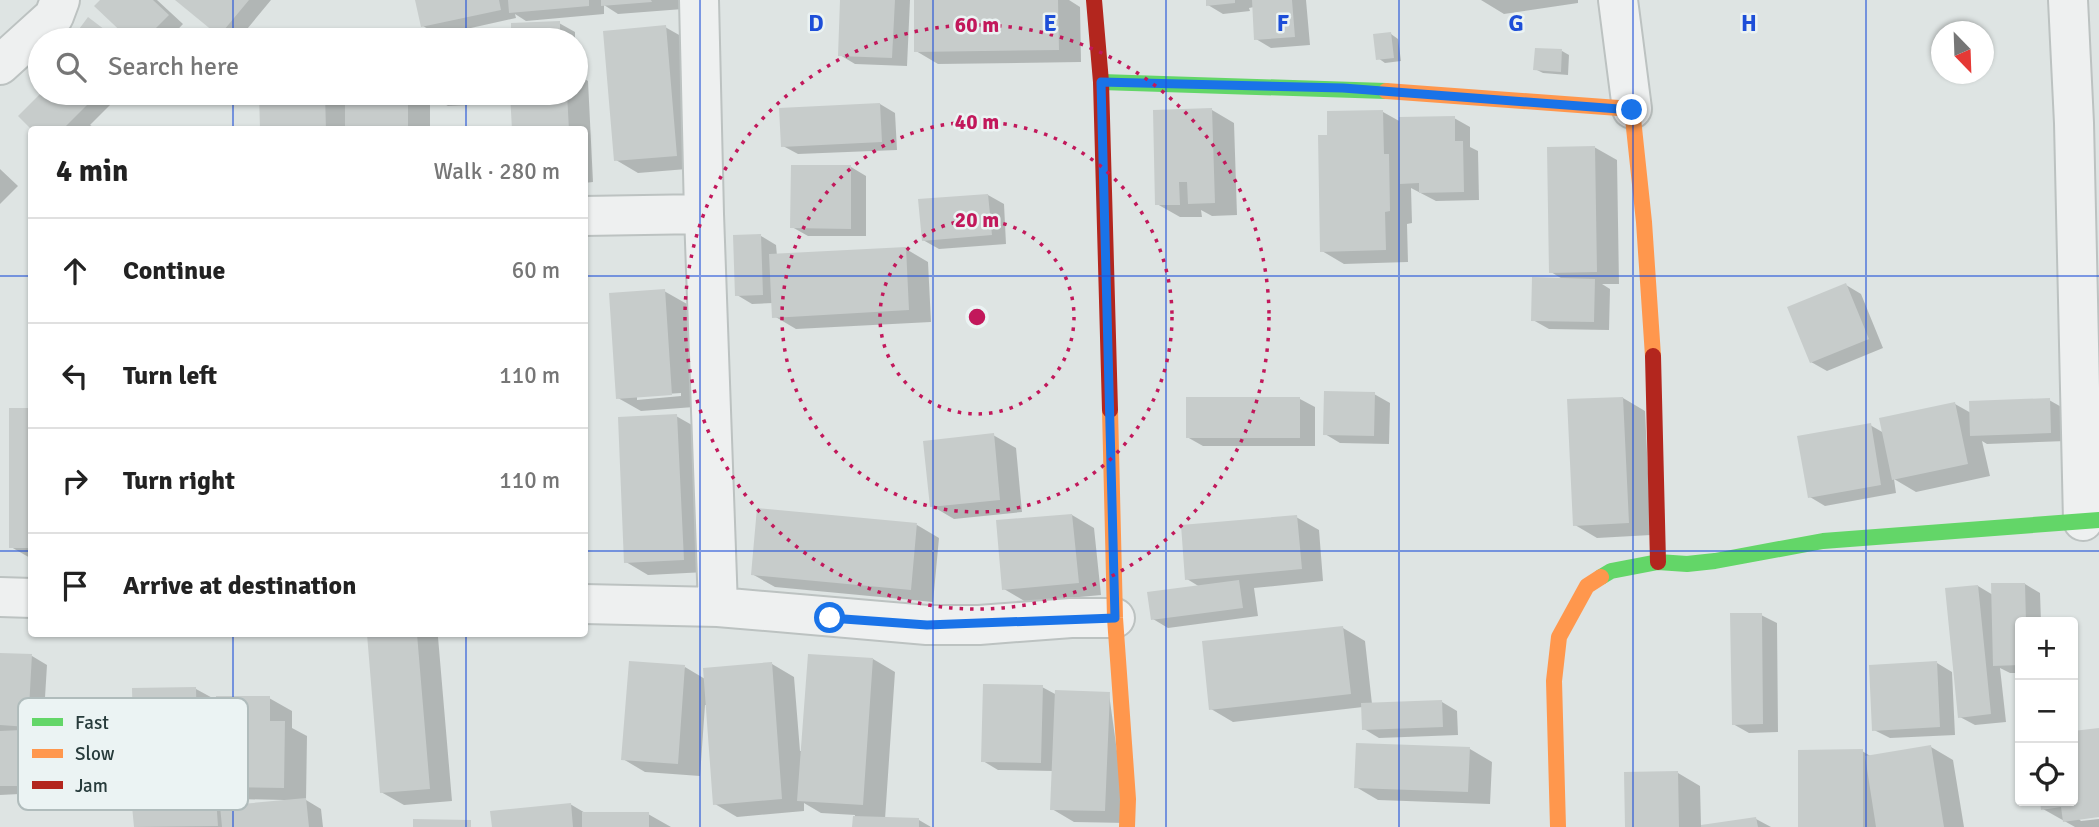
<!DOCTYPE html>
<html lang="en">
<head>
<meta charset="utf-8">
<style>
	:root { --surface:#fff; --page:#f6f6f6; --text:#222; --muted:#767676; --line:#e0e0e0 }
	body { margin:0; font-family:Signika,sans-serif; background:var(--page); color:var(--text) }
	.controls { position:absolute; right:21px; bottom:21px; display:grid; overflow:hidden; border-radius:7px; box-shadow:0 2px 5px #0004 }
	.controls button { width:63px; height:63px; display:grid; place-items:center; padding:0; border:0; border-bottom:2px solid var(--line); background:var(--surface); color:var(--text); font:35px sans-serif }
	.compass { position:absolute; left:1931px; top:21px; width:63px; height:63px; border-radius:50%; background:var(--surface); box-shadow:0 2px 5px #0004; rotate:157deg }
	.stop { position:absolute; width:21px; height:21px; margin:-16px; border:5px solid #1a73e8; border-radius:50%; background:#fff }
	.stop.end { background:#1a73e8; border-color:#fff; box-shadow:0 2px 7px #0008 }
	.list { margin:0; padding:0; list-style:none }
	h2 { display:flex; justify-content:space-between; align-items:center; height:91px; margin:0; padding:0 28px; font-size:30px }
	h2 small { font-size:23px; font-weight:400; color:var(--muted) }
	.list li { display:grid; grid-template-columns:46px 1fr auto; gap:21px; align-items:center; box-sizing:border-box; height:105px; padding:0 28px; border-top:2px solid var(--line) }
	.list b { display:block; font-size:26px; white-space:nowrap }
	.list em { font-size:23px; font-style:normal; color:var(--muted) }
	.icon { flex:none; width:38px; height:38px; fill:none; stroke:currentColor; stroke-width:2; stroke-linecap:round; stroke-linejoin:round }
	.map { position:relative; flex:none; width:2099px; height:827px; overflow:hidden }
	.search { position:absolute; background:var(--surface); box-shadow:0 2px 5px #0004; left:28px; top:28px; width:560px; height:77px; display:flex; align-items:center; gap:18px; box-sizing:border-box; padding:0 24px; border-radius:38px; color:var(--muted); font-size:26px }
	.panel { position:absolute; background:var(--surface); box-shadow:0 2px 5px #0004; left:28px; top:126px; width:560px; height:511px; border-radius:7px }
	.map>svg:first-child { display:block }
</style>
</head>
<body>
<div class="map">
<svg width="2099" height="827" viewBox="0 0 2099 827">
	<rect width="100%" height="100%" fill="#dee4e3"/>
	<path fill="#0003" fill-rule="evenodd" d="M102,0H157L183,24L168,40H133L96,6Z
		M178,0H271L238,40H230L220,35Z
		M417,0H683V9L618,14L604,5V14L526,21L515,14L516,18L444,34V36L498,33L510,40H430V37L440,36L423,26Z
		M842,0H910L907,66L855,64L840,55Z
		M915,0H1069L1080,7L1081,62L938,64L916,51Z
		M1208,0H1306L1310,45L1271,48L1256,39L1254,7L1249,8L1250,11L1223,14L1208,5Z
		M1481,0H1578V3L1504,14Z
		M88,20L103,29L119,40H73Z
		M559,23L575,32V40H513V24Z
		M665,27L688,40L699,168L638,173L616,160Z
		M1391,34L1398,39L1401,61L1385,63L1378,58Z
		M347,37H408L414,40H347Z
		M1562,51L1569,55L1568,75L1543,73L1535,69Z
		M576,74L588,81L593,182L584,183V130H514L513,103L448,106L430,96V130H262L260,93H576Z
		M43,93H102L112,103L90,125L98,130H35L21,116Z
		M880,104L895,113L897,150L798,154L783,146Z
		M1212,110L1234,123L1237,215L1212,216L1201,210L1202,217H1180L1157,204Z
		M1383,112L1401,122L1454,118L1470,127V147L1478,151L1479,200L1436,201L1411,188L1412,223L1407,224L1408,262L1344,264L1322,251L1329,136Z
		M1594,147L1617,160L1619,284H1602L1610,289L1609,330L1549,329L1533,320L1564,280L1551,272Z
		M851,167L866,176V236H808L792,227Z
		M0,169L18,186L0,204Z
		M988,195L1004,204L1006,244L939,249L923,240Z
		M761,236L776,245L777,256L906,249L928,262L931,322L796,329L774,316L773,303L752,304L737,295Z
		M1846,285L1861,294L1883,348L1827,371L1811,362Z
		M664,291L687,304L694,407L641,411L618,398ZM681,393V396L637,400V396Z
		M1374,394L1390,403L1389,444L1340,443L1325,434Z
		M1623,398L1645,411L1651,535L1597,538L1575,525Z
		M1300,399L1315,407V446H1203L1187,437Z
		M2049,400L2065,409L2066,441L1987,444L1982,441L1990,476L1916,492L1894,479L1896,493L1825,506L1810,497L1870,425L1884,433L1955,404L1971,413Z
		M32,410V559L11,547Z
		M676,416L699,429L706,572L648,575L626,562Z
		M993,435L1016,448L1022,512L954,519L932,506Z
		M1072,515L1094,528L1101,595L1026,602L1004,589Z
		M1296,517L1319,530L1323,581L1254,588L1258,616L1168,628L1153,619L1200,587L1187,579Z
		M917,525L939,538L933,602L775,587L752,574Z
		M2025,584L2040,593L2041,622H2020V673H2010L2000,668L2006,722L1975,725L1960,717L1978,586L1993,595Z
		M1761,615L1777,623L1778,732L1749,733L1733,724Z
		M1343,628L1365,641L1372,704L1442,702L1457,711L1458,735L1379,738L1364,729L1363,707L1233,722L1211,709Z
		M368,634H433L438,637L452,801L404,805L381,792Z
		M0,654L32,656L47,665L43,730L114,732L135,744L196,689L218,701L269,698L292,711V728L307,736L306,800L321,809L323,827H136L134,807L215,800L228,807L284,802V800L238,799L220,788V793L158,794L136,781L135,803L59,802L39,790V793L0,795ZM25,734H37V741Z
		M873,659L895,672L885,819L919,820L931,827H854L855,815L821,813L804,803V811L737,817L715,804L707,705H705L700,776L645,772L623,759L685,667L705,679L772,664L794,677L800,751H802Z
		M1937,663L1952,672L1955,735L1890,738L1874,730Z
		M1042,687L1057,695L1109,694L1127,823L1074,822L1052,809L1053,771L998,770L983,761Z
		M2099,730V815L2078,818L2081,821L2099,819V827H2075L2043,809L2042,801H2073V733Z
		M1931,747L1953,760L1964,827H1800L1862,751L1872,757Z
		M1470,749L1492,762L1490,804L1378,800L1356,787Z
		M1678,773L1700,786L1701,826L1756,819L1771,827H1626Z
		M570,804L587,814H648L671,827H494Z"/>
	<path fill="#c7cccb" d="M100,0H153L169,15L144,40H130L94,6Z
		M175,0H249L219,36Z
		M415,0H499L501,10L421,27Z
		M508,0H589V6L509,13Z
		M601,0H651L652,2L601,6Z
		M840,0H895L892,58L838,56Z
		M914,0H1058L1059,50L914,52Z
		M1206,0H1235V3L1206,6Z
		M1252,0H1292L1295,37L1254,40Z
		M88,17L113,36L110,40H71Z
		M560,21V40H511V23Z
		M666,25L677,156L614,161L603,31Z
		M498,31L499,40H428V35Z
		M1391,32L1394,58L1376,60L1373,34Z
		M408,35V40H345V36Z
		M1535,48L1562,49L1561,72L1533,70Z
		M41,93H99L62,130H32L18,116Z
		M259,93H325L326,130H260Z
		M345,93H408V130H345Z
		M431,93H492V95L431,98Z
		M510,93H567L569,130H512Z
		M880,103L882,142L781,147L779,108Z
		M1212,108L1215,203L1188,204L1187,182H1179L1180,205H1155L1153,110Z
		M1383,110L1384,154H1389L1390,211L1385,212L1386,250L1320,252L1318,135H1327V111Z
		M1455,116V141H1463L1464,192L1419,193V183L1400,184L1399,117Z
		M1595,146L1597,272L1549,273L1547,147Z
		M791,165H851V229L790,228Z
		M988,194L992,235L922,241L918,199Z
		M761,234L763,295L735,296L733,235Z
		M906,247L909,310L772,318L769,254Z
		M1532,277L1595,279L1594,322L1531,321Z
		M1846,283L1869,339L1810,363L1787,307Z
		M665,289L672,395L616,399L609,293Z
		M1324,391L1375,392L1374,436L1323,435Z
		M1186,397H1300V438H1186Z
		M1623,397L1629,523L1573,526L1567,399Z
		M2050,398L2051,433L1970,436L1969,401Z
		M1955,402L1968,464L1892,480L1879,418Z
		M9,408H32V548H9Z
		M677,414L684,560L624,563L618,417Z
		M1871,423L1881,485L1808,498L1797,436Z
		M994,433L1000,500L930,507L923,441Z
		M757,508L917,523L911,590L751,575Z
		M1072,514L1079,583L1002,590L996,520Z
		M1297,515L1302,569L1185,580L1181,525Z
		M1239,580L1243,608L1151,620L1147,592Z
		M1991,583H2025L2026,622H2020V665L1993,666Z
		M1978,585L1991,714L1958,718L1945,588Z
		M1730,613H1762L1763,724L1732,725Z
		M1343,626L1351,694L1209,710L1202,641Z
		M367,634H417L430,789L380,793Z
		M0,653L32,654L28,727L0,725Z
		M808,654L873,658L863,805L797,801Z
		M629,661L685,665L678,764L621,760Z
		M1937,661L1940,727L1872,731L1869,665Z
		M772,662L782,799L713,805L703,668Z
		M983,684L1043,685L1041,763L981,762Z
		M196,687L198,781L134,782L132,688Z
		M1055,690L1110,692L1105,811L1050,810Z
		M216,696H270V721H285L284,788L214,787Z
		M1442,700L1443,727L1362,730L1361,703Z
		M2099,728V817L2063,822L2061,807L2041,810L2040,801H2073V731Z
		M22,730L24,786H0V731Z
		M1356,743L1470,747L1468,792L1354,788Z
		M1931,745L1944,827H1876L1865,756Z
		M1863,749V827H1798V750Z
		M1678,771L1679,827H1625L1624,772Z
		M216,798L218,826L134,827L132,806Z
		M306,798L309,827H222L220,806Z
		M571,803L573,827H492L490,811Z
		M582,812H649V827H582Z
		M853,816L919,818V827H852Z
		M1756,817L1758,827H1701V825Z
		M413,819L471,820V827H413Z"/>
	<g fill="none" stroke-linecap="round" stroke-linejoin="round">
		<g stroke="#bcc2c1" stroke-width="42">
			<path id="street" d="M699,0L704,214L718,607
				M1618,0L1632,109
				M2068,0L2074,123L2083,521
				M0,65L54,16L60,0
				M584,216L704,214
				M0,597L32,598
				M584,604L718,607L927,625H979L1071,618H1115"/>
		</g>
		<use href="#street" stroke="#eef0f0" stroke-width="38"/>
		<path stroke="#63d668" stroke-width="16" d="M1101,82L1386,91
			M1601,577L1611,571L1658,562L1687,564L1715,561L1823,541L2099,520"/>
		<path stroke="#ff974d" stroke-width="16" d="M1386,91L1632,109L1644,222L1653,356
			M1110,410L1115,618L1128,799L1127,827
			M1558,827L1554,681L1559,637L1587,586L1601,577"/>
		<path stroke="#b3261e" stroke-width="16" d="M1094,0L1101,82L1110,410
			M1653,356L1658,562"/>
	</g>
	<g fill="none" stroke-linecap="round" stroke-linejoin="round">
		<path stroke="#1a73e8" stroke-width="9" d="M830,618L927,625L1115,618L1101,82L1343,88L1632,110"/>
	</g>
	<path fill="none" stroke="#1d4ed8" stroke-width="2" stroke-opacity="0.55" d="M233,0V40M466,0V40M700,0V827M933,0V827M1166,0V827M1399,0V827M1633,0V827M1866,0V827M233,93V130M466,93V130M0,276H32M584,276H2099M0,551H32M584,551H2099M233,634V827M466,634V827"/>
	<g fill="none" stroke="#c2185b" stroke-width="3.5" stroke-dasharray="3.5 7">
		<circle cx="977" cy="317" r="97"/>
		<circle cx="977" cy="317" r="195"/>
		<circle cx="977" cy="317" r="292"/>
	</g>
	<rect x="18" y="698" width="230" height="112" rx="10" fill="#ebf3f3" stroke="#b0bcbc" stroke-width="2"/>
	<rect x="32" y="718" width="31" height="8" fill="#63d668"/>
	<rect x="32" y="749" width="31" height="9" fill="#ff974d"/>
	<rect x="32" y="781" width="31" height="8" fill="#b3261e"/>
	<g font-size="19" fill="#273b3b">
		<text x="75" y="729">Fast</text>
		<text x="75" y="760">Slow</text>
		<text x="75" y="792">Jam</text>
	</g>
	<g font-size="23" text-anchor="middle" font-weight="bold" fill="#1d4ed8" stroke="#ebf3f3" stroke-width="5" stroke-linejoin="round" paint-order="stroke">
		<text x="816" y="31">D</text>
		<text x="1050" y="31">E</text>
		<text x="1283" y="31">F</text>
		<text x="1516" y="31">G</text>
		<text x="1749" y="31">H</text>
	</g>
	<circle cx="977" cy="317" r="10" fill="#c2185b" stroke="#ebf3f3" stroke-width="3.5"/>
	<g font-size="21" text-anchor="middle" font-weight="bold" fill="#c2185b" stroke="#ebf3f3" stroke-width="5" stroke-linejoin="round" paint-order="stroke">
		<text x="977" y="32">60 m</text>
		<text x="977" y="129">40 m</text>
		<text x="977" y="227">20 m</text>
	</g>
</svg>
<div class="controls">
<button>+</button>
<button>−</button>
<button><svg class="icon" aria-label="locate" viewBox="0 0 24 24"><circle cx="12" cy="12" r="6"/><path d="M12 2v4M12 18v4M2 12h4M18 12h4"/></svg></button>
</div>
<svg class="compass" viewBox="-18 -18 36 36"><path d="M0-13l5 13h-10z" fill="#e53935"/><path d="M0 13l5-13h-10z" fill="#767676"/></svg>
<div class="stop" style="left:830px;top:618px"></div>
<div class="stop end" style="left:1632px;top:110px"></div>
<div class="search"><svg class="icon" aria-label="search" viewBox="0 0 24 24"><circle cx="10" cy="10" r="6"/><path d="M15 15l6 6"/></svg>Search here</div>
<section class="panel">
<h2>4 min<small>Walk · 280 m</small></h2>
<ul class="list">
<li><svg class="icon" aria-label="ahead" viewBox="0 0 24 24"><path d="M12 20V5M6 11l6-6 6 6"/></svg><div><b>Continue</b></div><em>60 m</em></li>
<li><svg class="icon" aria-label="left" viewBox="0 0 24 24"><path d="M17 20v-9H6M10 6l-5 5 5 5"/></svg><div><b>Turn left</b></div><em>110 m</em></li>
<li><svg class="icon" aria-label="right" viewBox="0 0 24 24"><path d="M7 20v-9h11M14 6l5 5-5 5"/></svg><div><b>Turn right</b></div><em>110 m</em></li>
<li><svg class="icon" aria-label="arrive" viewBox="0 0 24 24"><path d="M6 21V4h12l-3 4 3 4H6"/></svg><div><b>Arrive at destination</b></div></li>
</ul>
</section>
</div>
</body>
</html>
